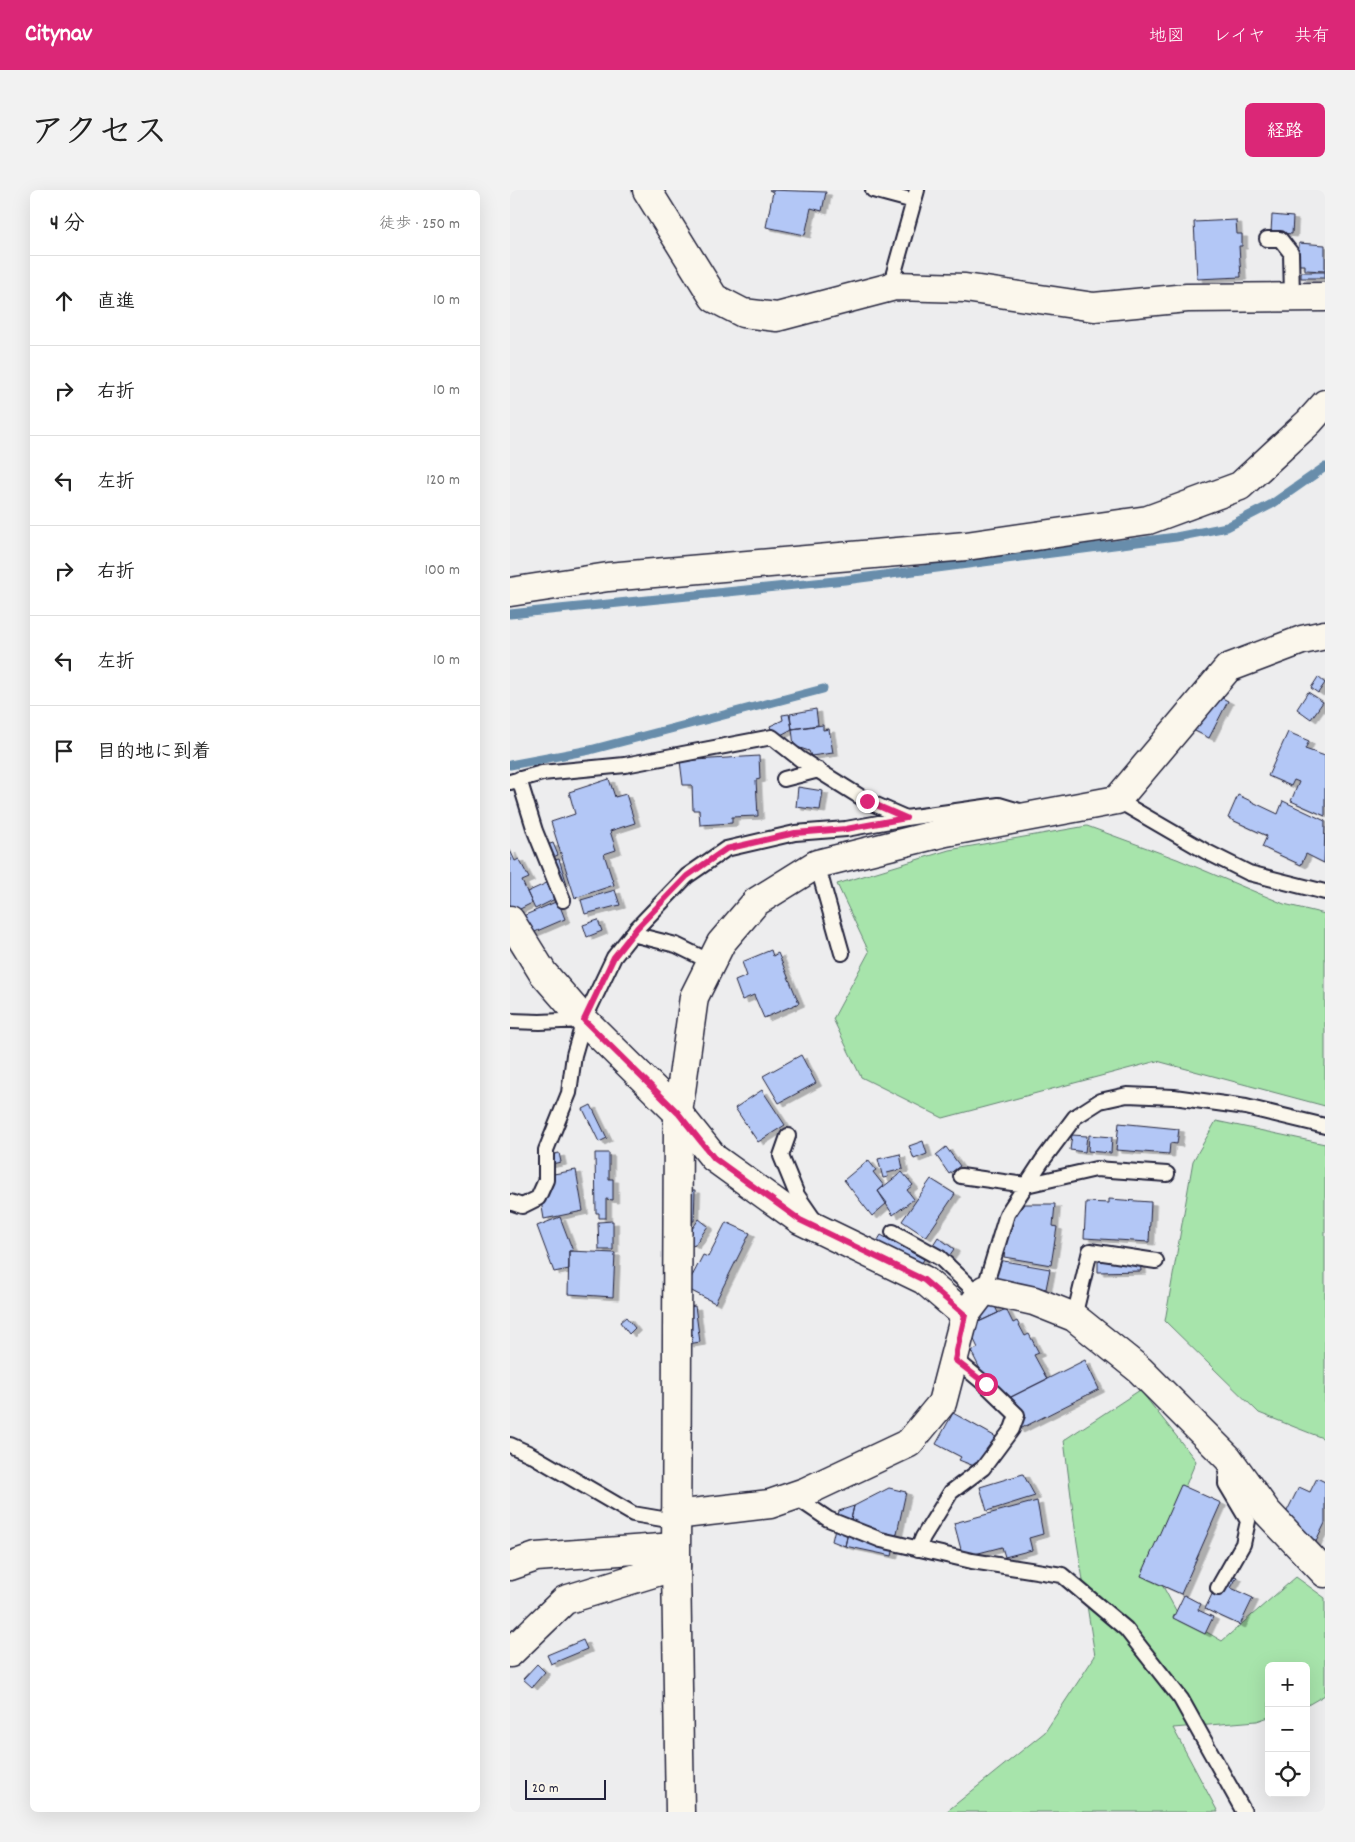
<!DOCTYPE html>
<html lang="ja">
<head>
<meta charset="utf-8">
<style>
	:root { --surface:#fff; --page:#f2f2f2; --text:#222; --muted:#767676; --line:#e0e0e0; --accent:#db2777 }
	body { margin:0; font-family:Dekko,"Klee One",sans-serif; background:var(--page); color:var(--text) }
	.controls { position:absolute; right:15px; bottom:15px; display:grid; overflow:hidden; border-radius:8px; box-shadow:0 5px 20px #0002 }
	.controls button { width:45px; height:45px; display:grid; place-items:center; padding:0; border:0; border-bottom:1px solid var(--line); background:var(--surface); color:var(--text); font:25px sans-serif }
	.scale { position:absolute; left:15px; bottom:12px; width:81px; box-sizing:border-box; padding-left:5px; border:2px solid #22223b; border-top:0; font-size:14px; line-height:18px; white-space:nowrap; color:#22223b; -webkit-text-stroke:4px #fbf7ec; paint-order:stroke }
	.stop { position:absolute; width:15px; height:15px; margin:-11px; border:4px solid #db2777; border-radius:50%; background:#fff }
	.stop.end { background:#db2777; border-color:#fff; box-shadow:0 1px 5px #0008 }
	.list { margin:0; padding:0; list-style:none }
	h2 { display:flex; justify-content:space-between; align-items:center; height:65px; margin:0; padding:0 20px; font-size:21px }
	h2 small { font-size:16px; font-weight:400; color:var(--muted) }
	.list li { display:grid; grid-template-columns:32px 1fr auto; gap:15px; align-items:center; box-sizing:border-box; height:90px; padding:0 20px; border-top:1px solid var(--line) }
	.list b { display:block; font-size:19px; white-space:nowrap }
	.list em { font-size:16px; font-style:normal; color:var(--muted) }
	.icon { flex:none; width:28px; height:28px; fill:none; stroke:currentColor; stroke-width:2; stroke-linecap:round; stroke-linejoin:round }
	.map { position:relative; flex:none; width:815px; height:1622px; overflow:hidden; border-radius:8px }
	header { display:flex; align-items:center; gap:30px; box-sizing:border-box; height:70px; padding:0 25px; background:var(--accent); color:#fff }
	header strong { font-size:24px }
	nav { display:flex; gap:28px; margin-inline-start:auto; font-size:18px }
	.intro { display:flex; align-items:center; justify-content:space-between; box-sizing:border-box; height:120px; padding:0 30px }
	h1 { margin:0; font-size:35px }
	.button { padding:12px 22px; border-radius:8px; background:var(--accent); color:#fff; font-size:18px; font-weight:700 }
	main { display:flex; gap:30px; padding:0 30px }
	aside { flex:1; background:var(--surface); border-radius:8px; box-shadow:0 5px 20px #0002 }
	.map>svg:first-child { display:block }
</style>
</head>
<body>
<header>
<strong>Citynav</strong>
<nav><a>地図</a><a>レイヤ</a><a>共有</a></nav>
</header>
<div class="intro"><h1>アクセス</h1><a class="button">経路</a></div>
<main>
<aside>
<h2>4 分<small>徒歩 · 250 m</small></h2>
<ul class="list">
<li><svg class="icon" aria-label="ahead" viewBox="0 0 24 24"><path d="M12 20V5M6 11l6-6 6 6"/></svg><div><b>直進</b></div><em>10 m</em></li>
<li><svg class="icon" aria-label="right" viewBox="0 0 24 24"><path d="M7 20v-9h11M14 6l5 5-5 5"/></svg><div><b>右折</b></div><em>10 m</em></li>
<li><svg class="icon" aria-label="left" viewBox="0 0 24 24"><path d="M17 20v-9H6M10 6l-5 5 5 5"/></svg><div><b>左折</b></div><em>120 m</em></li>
<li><svg class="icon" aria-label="right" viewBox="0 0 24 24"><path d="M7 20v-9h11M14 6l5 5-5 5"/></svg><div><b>右折</b></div><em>100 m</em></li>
<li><svg class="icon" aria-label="left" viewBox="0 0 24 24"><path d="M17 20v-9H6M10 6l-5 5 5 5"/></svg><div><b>左折</b></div><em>10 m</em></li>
<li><svg class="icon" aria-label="arrive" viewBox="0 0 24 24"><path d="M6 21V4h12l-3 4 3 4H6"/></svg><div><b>目的地に到着</b></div></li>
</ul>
</aside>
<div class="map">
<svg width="815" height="1622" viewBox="0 0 815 1622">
	<defs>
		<filter id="shadow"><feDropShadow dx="5.5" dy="3" stdDeviation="0" flood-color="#0004"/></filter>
	</defs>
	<rect width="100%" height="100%" fill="#ededee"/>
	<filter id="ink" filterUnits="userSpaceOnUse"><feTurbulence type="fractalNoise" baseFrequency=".02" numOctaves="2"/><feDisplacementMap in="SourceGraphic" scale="10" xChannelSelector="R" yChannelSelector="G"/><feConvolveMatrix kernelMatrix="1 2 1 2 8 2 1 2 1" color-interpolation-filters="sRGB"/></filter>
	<g filter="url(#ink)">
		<path fill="#a7e4ab" stroke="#648373" d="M577,636L667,669L774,714L815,724V916L647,871L433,928L351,887L323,829L359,762L327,694L439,660Z
			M706,931L815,954V1249L749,1223L655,1131L683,971Z
			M630,1200L686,1271L642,1376L669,1426L712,1451L786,1387L815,1408V1505L796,1516V1476H759V1527L747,1531L663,1538L708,1622H436L535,1542L585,1466L566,1346L554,1250Z"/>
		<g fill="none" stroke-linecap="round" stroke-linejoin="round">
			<path stroke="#678dab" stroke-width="9" d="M0,424L335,390L666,347L717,337L762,314L815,277
				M0,575L80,560L313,499"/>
		</g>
		<path fill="#b3c7f6" stroke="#22223b" filter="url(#shadow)" d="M259,0L316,2L312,21L301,18L295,45L256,37L263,2Z
			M762,25L783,27L782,44L761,42Z
			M726,30L727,44H732V56H729L731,87L687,89L684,32Z
			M789,53L815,55V81L795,80V75H788Z
			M791,82H815V88H791Z
			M808,487L815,493L808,503L801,498Z
			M798,502L813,512L801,529L787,519Z
			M708,506L718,511L699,548L679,538Z
			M306,519L308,535L282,539L280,524Z
			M279,524L282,539L267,547L263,545L260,536L273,530L272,525Z
			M313,535V540L319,539L323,563L301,566L299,561L284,556L282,539Z
			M778,542L799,551L795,559L815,566V626L781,611L789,592L784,590L781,596L758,586Z
			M249,566L250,589L246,590L248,626L222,627V633L190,635L189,620H183L182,595H173L170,571Z
			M99,589L105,607L116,604L125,633L100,641L106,660L94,664L104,695L65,708L41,632L65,624L59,602Z
			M288,597L313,601L310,620L286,617Z
			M728,605L768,624L773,611L815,631L814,673L796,664L791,675L752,657L757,646L718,628Z
			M43,653L48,665L38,669L34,656Z
			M0,660L5,671L9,669L19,688L12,691L22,713L0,724Z
			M49,669L56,691L47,693L40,671Z
			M39,692L47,708L25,719L17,702Z
			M105,700L110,715L75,724L71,710Z
			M48,711L55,729L13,747L6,729Z
			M88,730L92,741L77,747L73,735Z
			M261,760L263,766L268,763L289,813L254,828L244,805L232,810L225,791L237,786L232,772Z
			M291,865L306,893L269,913L253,886Z
			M252,900L275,935L248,952L225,918Z
			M81,915L97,948L89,952L73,919Z
			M609,933L669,939L667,954L660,953L659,964L606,960Z
			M562,945L577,946L575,962L560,960Z
			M579,945L602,947L601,963L578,961Z
			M413,951L417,964L404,969L399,956Z
			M436,957L450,976L439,984L426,965Z
			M49,963L51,972L32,976L31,967Z
			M85,963H99V989H103V1010L96,1009V1028H89V1023H86Z
			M390,964L393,979L377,983L378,987L373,988L368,969Z
			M358,970L366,980L363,982L374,996L368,1001L377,1013L362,1026L334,990Z
			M66,980L73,1021L34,1029L27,987Z
			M392,982L403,995L397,1000L404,1009L383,1025L368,1001Z
			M421,989L445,1004L416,1047L392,1031Z
			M174,1000H185L184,1031H174Z
			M599,1009L641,1012L639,1052L574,1048L576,1012L599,1013Z
			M507,1014H545L543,1036L547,1037L541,1075L494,1067L497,1050H494Z
			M50,1027L63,1061H59V1079L44,1082L27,1036Z
			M189,1029L198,1036L184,1056L175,1049Z
			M103,1031V1060H89L88,1032Z
			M216,1032L240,1043L205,1113L176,1098L193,1065L198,1067Z
			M371,1045L380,1050L381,1048L402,1060L401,1062L414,1069L412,1073L421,1077L410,1095L359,1065Z
			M428,1047L444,1059L435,1072L419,1061Z
			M59,1061L105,1063L103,1107L58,1104Z
			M488,1070L540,1079L536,1099L484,1090Z
			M588,1071H630L631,1081L588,1082Z
			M484,1114L488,1123L464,1134L456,1118Z
			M185,1116L190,1152L178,1154L172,1118Z
			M496,1119L503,1133L507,1131L515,1146L519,1144L529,1163L524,1165L537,1189L491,1212L479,1187L475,1189L461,1161L468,1158L458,1137Z
			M116,1127L125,1138L119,1144L110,1132Z
			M575,1170L589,1199L508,1240L493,1211Z
			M443,1223L486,1247L469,1278L449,1270L451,1267L426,1254Z
			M513,1284L525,1306L477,1321L470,1297Z
			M807,1288L815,1292V1333L804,1356L770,1335L789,1297L800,1302Z
			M671,1295L711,1313L671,1404L631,1386Z
			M379,1298L396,1302L382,1366L335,1356L344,1316Z
			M527,1311L533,1344L519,1348L522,1360L495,1367L492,1357L453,1367L444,1333Z
			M344,1316L335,1356L322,1351L329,1321Z
			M713,1381L727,1387L721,1398L743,1408L730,1435L695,1419Z
			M674,1405L691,1414L688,1420L703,1427L695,1444L663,1428Z
			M73,1450L77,1459L41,1474L37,1465Z
			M27,1474L35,1482L22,1497L13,1489Z"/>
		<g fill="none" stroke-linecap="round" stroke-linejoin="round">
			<g stroke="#22223b" stroke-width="18">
				<path id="lane" d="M363,0L404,11
					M757,49H770L781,63L782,106
					M380,97L407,0
					M9,589L25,641L53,710
					M274,589L309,580
					M0,592L32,583L115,575L262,547L290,569L357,611L396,628L489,615L513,622
					M607,610L695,661L739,683L815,702
					M307,674L332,763
					M122,744L166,755L201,772
					M0,831L30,832L73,830
					M278,946L271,966L287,1005L305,1031
					M451,986L516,995L586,979L657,984
					M0,1012L12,1016L28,1008L36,990V960L59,903L64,865L74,830L104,767L127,738L177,686L216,659L285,643L336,639L396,628
					M383,1042L430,1068L470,1106
					M474,1100L497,1024L532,971L565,927L590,911L617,905L664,907L736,917L815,936
					M564,1127L580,1061L646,1071
					M0,1255L20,1264L123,1324L164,1331L165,1325
					M284,1306L318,1329L371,1350L462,1371L552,1385L616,1439L671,1509L734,1622
					M408,1359L413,1347L441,1302L473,1278L502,1239L507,1225L475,1194L445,1169
					M708,1398L733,1354L738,1331L716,1294L717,1271"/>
			</g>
			<g stroke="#22223b" stroke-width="31">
				<path id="street" d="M137,0L204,108L233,123L267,127L385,96L455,98L584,117L677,108L815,107
					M0,402L98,387L456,356L638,330L730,296L799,232L815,214
					M0,730L33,783L74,830L168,923L204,968L290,1030L414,1090L455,1125
					M165,1325L260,1314L295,1302L399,1253L432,1213L455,1125L474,1100L524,1111L564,1127L630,1180L718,1268L757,1322L815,1383
					M0,1376L26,1367L165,1357
					M0,1463L55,1410L166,1376L170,1622"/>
			</g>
			<g stroke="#22223b" stroke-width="31">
				<path id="secondary" d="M166,1376L168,923L184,807L211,753L246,712L307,674L436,642L607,610L718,478L792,450L815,445"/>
			</g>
			<use href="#lane" stroke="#fbf7ec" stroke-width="14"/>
			<use href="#street" stroke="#fbf7ec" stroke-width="28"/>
			<use href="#secondary" stroke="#fbf7ec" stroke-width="28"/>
		</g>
	</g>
	<g fill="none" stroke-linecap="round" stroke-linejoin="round" filter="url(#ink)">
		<path stroke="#db2777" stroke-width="6" d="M357,611L396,628L336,639L285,643L216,659L177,686L127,738L104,767L74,830L168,923L204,968L290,1030L414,1090L455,1125L445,1170L476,1194"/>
	</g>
</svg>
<div class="controls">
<button>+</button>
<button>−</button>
<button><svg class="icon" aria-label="locate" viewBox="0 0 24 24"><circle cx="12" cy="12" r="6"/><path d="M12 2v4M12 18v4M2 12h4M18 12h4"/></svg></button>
</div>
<div class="scale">20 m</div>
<div class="stop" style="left:476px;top:1194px"></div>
<div class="stop end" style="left:357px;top:611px"></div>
</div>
</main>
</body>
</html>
